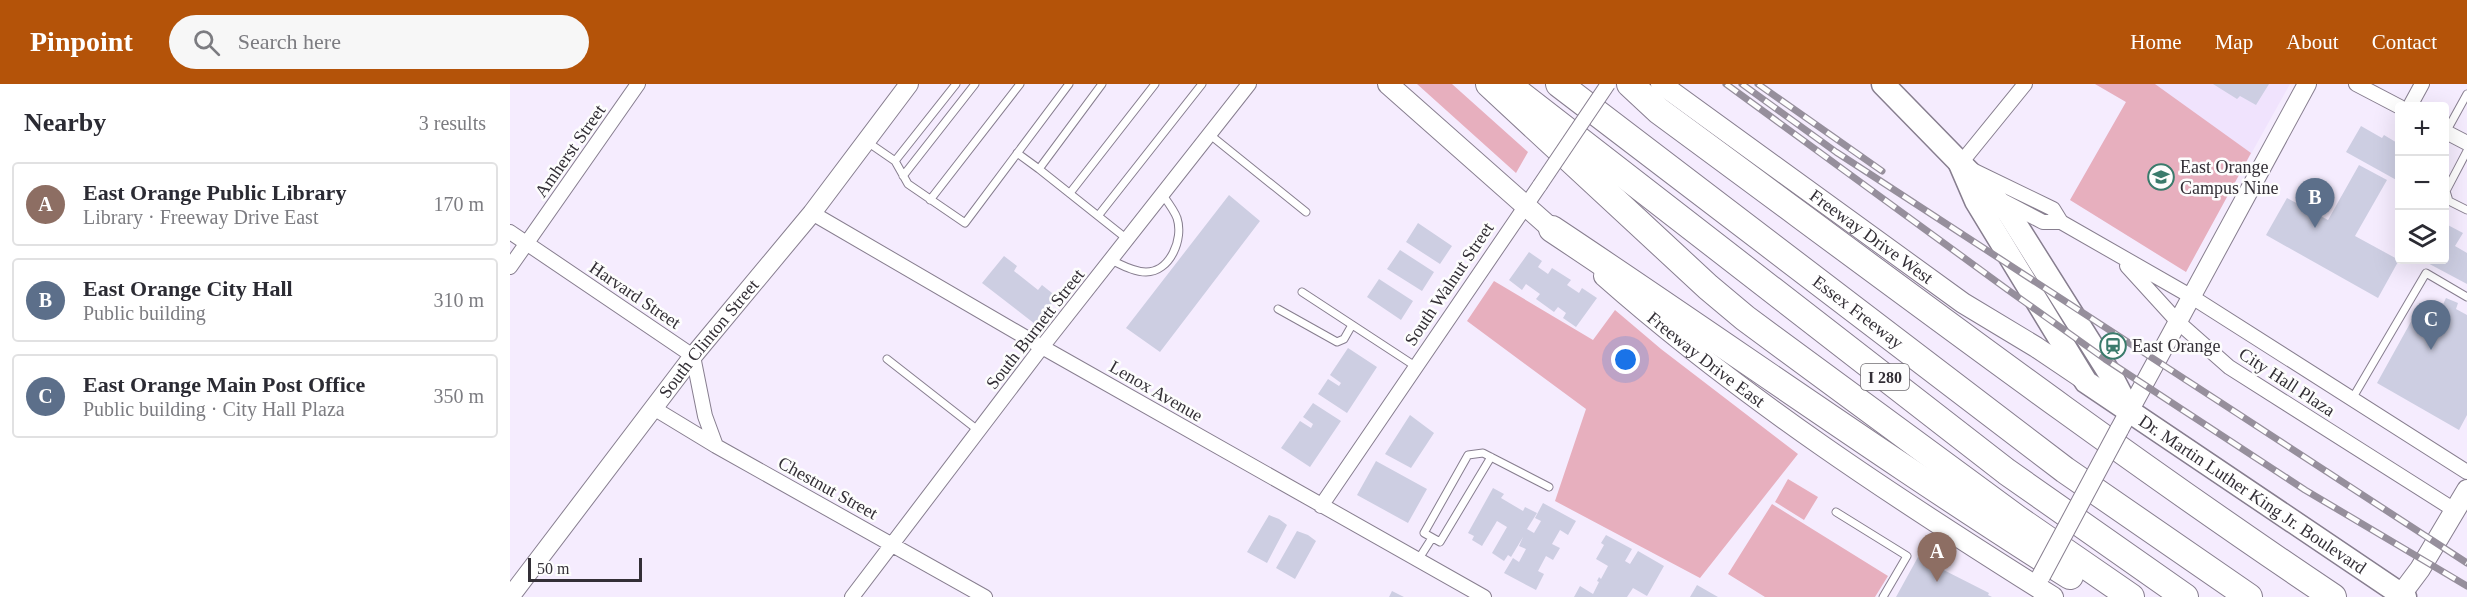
<!DOCTYPE html>
<html lang="en">
<head>
<meta charset="utf-8">
<style>
	:root { --surface:#fff; --page:#f7f7f7; --text:#2b2b33; --muted:#7c7c81; --line:#e1e1e2; --accent:#b45309 }
	body { margin:0; font-family:"Times New Roman",serif; background:var(--page); color:var(--text) }
	.controls { position:absolute; right:18px; top:18px; display:grid; overflow:hidden; border-radius:6px; box-shadow:0 6px 24px #0002 }
	.controls button { width:54px; height:54px; display:grid; place-items:center; padding:0; border:0; border-bottom:2px solid var(--line); background:var(--surface); color:var(--text); font:30px sans-serif }
	.scale { position:absolute; left:18px; bottom:15px; width:114px; box-sizing:border-box; padding-left:6px; border:3px solid #332f36; border-top:0; font-size:16px; line-height:21px; white-space:nowrap; color:#332f36; -webkit-text-stroke:4px #fdfdfd; paint-order:stroke }
	.you { position:absolute; left:1116px; top:276px; width:21px; height:21px; margin:-15px; border:4px solid #fff; border-radius:50%; background:#1a73e8; box-shadow:0 0 0 9px #1a73e833 }
	.badge { display:grid; place-items:center; width:39px; height:39px; border-radius:50%; background:var(--accent); color:#fff; font-size:20px; font-weight:700 }
	.pin { position:absolute; translate:-50% -50px; filter:drop-shadow(0 2px 3px #0008) }
	.pin::after { content:''; position:absolute; top:32px; width:21px; height:18px; background:inherit; clip-path:polygon(0 0,100% 0,50% 100%) }
	.list { margin:0; padding:0; list-style:none }
	h2 { display:flex; justify-content:space-between; align-items:center; height:78px; margin:0; padding:0 24px; font-size:26px }
	h2 small { font-size:20px; font-weight:400; color:var(--muted) }
	.list li { display:grid; grid-template-columns:39px 1fr auto; gap:18px; align-items:center; box-sizing:border-box; height:84px; margin:0 12px 12px; padding:0 12px; border:2px solid var(--line); border-radius:6px }
	.list b { display:block; font-size:22px; white-space:nowrap }
	.list p { margin:0; font-size:20px; white-space:nowrap; color:var(--muted) }
	.list em { font-size:20px; font-style:normal; color:var(--muted) }
	.icon { flex:none; width:33px; height:33px; fill:none; stroke:currentColor; stroke-width:2; stroke-linecap:round; stroke-linejoin:round }
	.map { position:relative; flex:none; width:1957px; height:513px; overflow:hidden }
	header { display:flex; align-items:center; gap:36px; box-sizing:border-box; height:84px; padding:0 30px; background:var(--accent); color:#fff }
	header strong { font-size:28px }
	nav { display:flex; gap:33px; margin-inline-start:auto; font-size:21px }
	.search { width:420px; height:54px; background:var(--page); display:flex; align-items:center; gap:15px; box-sizing:border-box; padding:0 21px; border-radius:33px; color:var(--muted); font-size:22px }
	main { display:flex }
	aside { flex:1; background:var(--surface) }
	.map>svg:first-child { display:block }
</style>
</head>
<body>
<header>
<strong>Pinpoint</strong>
<div class="search"><svg class="icon" aria-label="search" viewBox="0 0 24 24"><circle cx="10" cy="10" r="6"/><path d="M15 15l6 6"/></svg>Search here</div>
<nav><a>Home</a><a>Map</a><a>About</a><a>Contact</a></nav>
</header>
<main>
<aside>
<h2>Nearby<small>3 results</small></h2>
<ul class="list">
<li><span class="badge" style="background:#8d6e63">A</span><div><b>East Orange Public Library</b><p>Library · Freeway Drive East</p></div><em>170 m</em></li>
<li><span class="badge" style="background:#5c6f8a">B</span><div><b>East Orange City Hall</b><p>Public building</p></div><em>310 m</em></li>
<li><span class="badge" style="background:#5c6f8a">C</span><div><b>East Orange Main Post Office</b><p>Public building · City Hall Plaza</p></div><em>350 m</em></li>
</ul>
</aside>
<div class="map">
<svg width="1957" height="513" viewBox="0 0 1957 513">
	<rect width="100%" height="100%" fill="#f5ecfe"/>
	<path fill="#f0e3fd" d="M1585,0H1780L1676,187L1560,116L1616,18Z"/>
	<path fill="#e7afbe" d="M907,0H942L1018,68L1006,89Z
		M1585,0H1645L1741,69L1676,188L1560,116L1616,18Z
		M984,197L1083,256L1105,226L1151,265L1288,370L1190,494L1045,417L1076,325L957,237Z
		M1278,395L1308,413L1294,436L1265,418Z
		M1262,420L1378,492L1365,513H1255L1218,490Z"/>
	<path fill="#cdcee2" d="M1703,0H1759L1746,21L1730,12L1727,15Z
		M1851,42L1872,54L1874,51L1889,60L1890,98L1836,68Z
		M1849,81L1877,96L1845,152L1889,176L1868,214L1756,151L1777,114L1818,136Z
		M719,111L750,137L650,268L616,244Z
		M908,139L942,162L930,180L896,158Z
		M1934,139L1953,149L1945,162L1957,169V200L1912,176H1934Z
		M890,166L924,188L912,207L877,185Z
		M1019,168L1032,177L1028,183L1038,190L1042,184L1061,196L1057,201L1069,209L1072,204L1087,214L1066,243L1053,234L1056,229L1048,223L1044,228L1026,215L1030,210L1016,200L1012,206L999,196Z
		M494,172L507,182L504,187L528,206L532,201L547,213L525,240L472,199Z
		M869,195L903,217L891,236L857,213Z
		M1936,214L1948,219L1946,225L1957,231V331L1949,346L1867,299L1908,225L1927,233Z
		M838,264L867,283L837,329L808,310L818,295L829,302L831,299L820,291Z
		M803,319L831,337L800,383L771,364L790,337L801,344L803,340L793,333Z
		M900,331L924,349L901,384L875,370Z
		M866,377L917,405L898,439L847,411Z
		M983,404L994,410L991,414L1013,427L1015,423L1027,429L1017,445L1024,449L1031,437L1025,434L1033,419L1066,437L1058,451L1050,446L1042,460L1050,464L1043,476L1036,472L1028,487L1034,490L1026,506L994,489L1003,474L1009,478L1016,465L1009,462L1013,453L1001,473L998,471L994,477L982,469L997,443L987,437L972,462L962,456L964,452L958,449Z
		M759,431L769,435L777,441L757,479L737,468Z
		M787,447L798,451L806,457L785,495L766,484Z
		M1096,451L1122,465L1115,477L1120,480L1128,467L1154,482L1137,512L1123,504L1117,513H1064L1070,502L1083,510L1089,498L1087,497L1089,493L1091,495L1098,482L1086,475L1094,461L1091,459Z
		M1408,473L1479,509L1478,511L1482,513H1386Z
		M1187,501L1208,513H1180Z
		M882,507L894,513H879Z"/>
	<g fill="none" stroke-linecap="round" stroke-linejoin="round">
		<g stroke="#877e8f" stroke-width="9">
			<path id="service" d="M592,0L529,85L617,155
				M1936,48L1957,10
				M699,50L796,128
				M356,57L385,77L398,100L455,139L559,0
				M1957,67L1936,107L1939,117L1957,126
				M507,69L529,85
				M385,77L446,0
				M393,92L465,0
				M560,109L645,0
				M420,116L510,0
				M588,132L692,0
				M601,176C612,181 624,188 636,188C660,188 674,155 667,134C664,126 657,117 652,110
				M792,208L905,282
				M768,225L827,258L834,255L842,241
				M377,275L469,347
				M1842,315L1916,189L1957,213
				M981,373L930,458L914,449L958,371L973,369L1039,403
				M1326,428L1397,472L1373,513
				M908,476L922,454"/>
		</g>
		<g stroke="#877e8f" stroke-width="16">
			<path id="minor" d="M1515,0L1450,80L1543,125L1551,138L1682,213L1957,388
				M1846,0L1890,23
				M1900,22L1912,0
				M1934,47L1957,59
				M1495,118L1533,138H1551
				M302,129L532,263L974,513
				M0,148L183,272L195,332L206,362
				M1617,182L1668,238L1719,283L1946,427
				M0,183L128,0
				M145,325L206,362L475,513
				M811,422L1030,101
				M342,513L532,263L739,0"/>
		</g>
		<g stroke="#877e8f" stroke-width="20">
			<g id="tertiary">
				<path d="M1609,346L1797,0"/>
				<path id="s1" d="M0,513L183,272L302,129L399,0"/>
			</g>
		</g>
		<g stroke="#877e8f" stroke-width="22">
			<g id="secondary">
				<path d="M878,0L1052,154"/>
				<path id="s2" d="M1151,0L1453,219L1526,263L1572,294"/>
				<path id="s3" d="M1094,192C1232,314 1387,415 1543,513"/>
				<path d="M1889,513L1910,485L1957,406"/>
			</g>
		</g>
		<g stroke="#877e8f" stroke-width="25">
			<g id="primary">
				<path d="M1373,0L1498,128L1603,295L1619,326"/>
				<path id="s4" d="M1450,80L1466,117L1576,298L1895,513"/>
			</g>
		</g>
		<g stroke="#877e8f" stroke-width="28">
			<g id="motorway">
				<path d="M979,0L1198,203L1235,234L1508,435L1621,513"/>
				<path d="M997,0L1497,388L1675,513"/>
				<path id="s5" d="M1049,0L1555,386L1739,513"/>
				<path d="M1120,0L1149,27C1372,191 1593,359 1823,513"/>
				<path d="M1042,145C1215,260 1384,381 1560,492"/>
			</g>
		</g>
		<use href="#service" stroke="#fff" stroke-width="7"/>
		<use href="#minor" stroke="#fff" stroke-width="14"/>
		<use href="#tertiary" stroke="#fff" stroke-width="18"/>
		<use href="#secondary" stroke="#fff" stroke-width="20"/>
		<use href="#primary" stroke="#fff" stroke-width="22"/>
		<use href="#motorway" stroke="#fff" stroke-width="26"/>
		<g stroke="#968f9c" stroke-width="7">
			<path id="rail" d="M1216,0L1498,206L1595,275L1795,406L1957,502
				M1232,0L1326,68L1957,479
				M1248,0L1372,87"/>
		</g>
		<use href="#rail" stroke="#fdfdfd" stroke-width="4.5" stroke-dasharray="14" stroke-linecap="butt"/>
		<g stroke="#877e8f" stroke-width="16" stroke-linecap="butt">
			<path id="minor-bridge" d="M1030,101L1098,0"/>
		</g>
		<g stroke="#877e8f" stroke-width="20" stroke-linecap="butt">
			<path id="tertiary-bridge" d="M1531,492L1609,346"/>
		</g>
		<use href="#minor-bridge" stroke="#fff" stroke-width="14"/>
		<use href="#tertiary-bridge" stroke="#fff" stroke-width="18"/>
	</g>
	<defs>
		<g id="school-ring" transform="scale(1.35)"><circle r="9.5" fill="#fdfdfd" stroke="#3a7b6c" stroke-width="1.5"/><path d="M0-5L7-2L0 1L-7-2ZM-4 1L0 2.5L4 1V4Q0 6-4 4Z" fill="#3a7b6c"/></g>
		<g id="station-ring" transform="scale(1.35)"><circle r="9.5" fill="#fdfdfd" stroke="#3a7b6c" stroke-width="1.5"/><path d="M-3-6H3Q5-6 5-4V2Q5 4 3 4L4.5 6H3L1.5 4h-3L-3 6H-4.5L-3 4Q-5 4-5 2V-4Q-5-6-3-6ZM-3.5-4v3h7v-3ZM-3.5 1v1.5H-2V1ZM2 1v1.5H3.5V1Z" fill="#3a7b6c"/></g>
	</defs>
	<g fill-rule="evenodd">
		<use href="#school-ring" x="1651" y="93"/>
		<use href="#station-ring" x="1603" y="262"/>
	</g>
	<g text-anchor="middle" dominant-baseline="central" stroke-width="5" stroke-linejoin="round" paint-order="stroke">
		<rect fill="#fdfdfd" stroke="#706d72" stroke-width="1.5" x="1351" y="280" width="48" height="26" rx="4.5"/>
		<g font-size="16" font-weight="bold" fill="#332f36">
			<text x="1375" y="293">I 280</text>
		</g>
		<g font-size="18" fill="#332f36" stroke="#fdfdfd">
			<text transform="translate(60 67) rotate(-55)">Amherst Street</text>
			<text stroke="none"><textPath href="#s2" startOffset="260">Freeway Drive West</textPath></text>
			<text transform="translate(939 200) rotate(-56)">South Walnut Street</text>
			<text transform="translate(125 211) rotate(34)">Harvard Street</text>
			<text stroke="none"><textPath href="#s5" startOffset="376">Essex Freeway</textPath></text>
			<text transform="translate(525 245) rotate(-52)">South Burnett Street</text>
			<text stroke="none"><textPath href="#s1" startOffset="326">South Clinton Street</textPath></text>
			<text stroke="none"><textPath href="#s3" startOffset="132">Freeway Drive East</textPath></text>
			<text transform="translate(1777 298) rotate(33)">City Hall Plaza</text>
			<text transform="translate(646 307) rotate(30)">Lenox Avenue</text>
			<text transform="translate(318 404) rotate(29)">Chestnut Street</text>
			<text stroke="none"><textPath href="#s4" startOffset="453">Dr. Martin Luther King Jr. Boulevard</textPath></text>
		</g>
		<g font-size="18" fill="#332f36" stroke="#fdfdfd" text-anchor="start">
			<text x="1670" y="83">East Orange<tspan x="1670" dy="21">Campus Nine</tspan></text>
			<text x="1622" y="262">East Orange</text>
		</g>
	</g>
</svg>
<div class="controls">
<button>+</button>
<button>−</button>
<button><svg class="icon" aria-label="layers" viewBox="0 0 24 24"><path d="M12 4l9 5-9 5-9-5zM3 14l9 5 9-5"/></svg></button>
</div>
<div class="scale">50 m</div>
<div class="you"></div>
<div class="pin badge" style="left:1427px;top:498px;background:#8d6e63">A</div>
<div class="pin badge" style="left:1805px;top:144px;background:#5c6f8a">B</div>
<div class="pin badge" style="left:1921px;top:266px;background:#5c6f8a">C</div>
</div>
</main>
</body>
</html>
